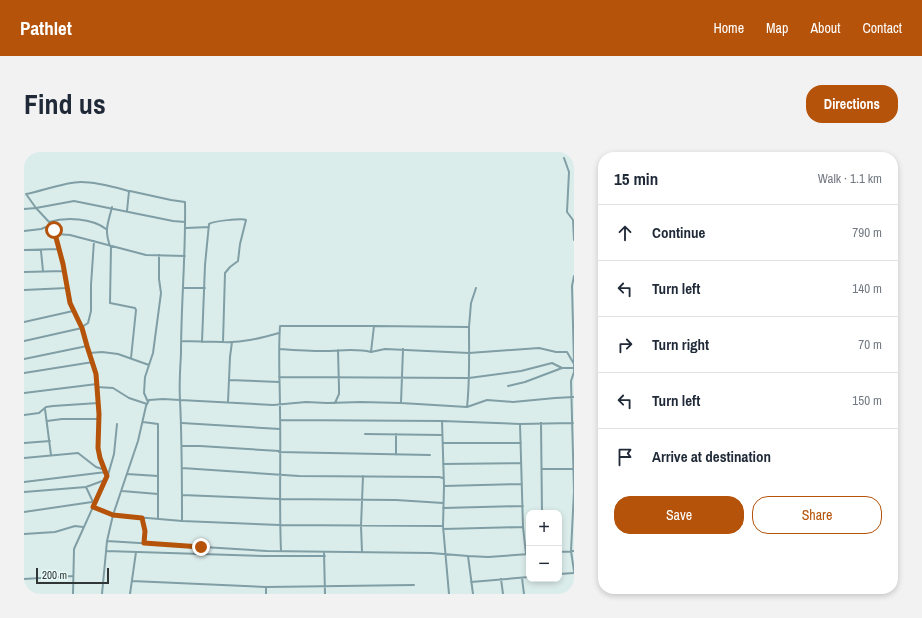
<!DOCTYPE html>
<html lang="en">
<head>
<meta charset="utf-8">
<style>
	:root { --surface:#fff; --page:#f2f2f3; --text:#1f2937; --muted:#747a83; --line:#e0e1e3; --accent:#b45309 }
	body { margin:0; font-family:"Archivo Narrow",sans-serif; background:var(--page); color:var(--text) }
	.controls { position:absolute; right:12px; bottom:12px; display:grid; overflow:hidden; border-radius:8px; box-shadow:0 2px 6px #0003 }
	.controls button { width:36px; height:36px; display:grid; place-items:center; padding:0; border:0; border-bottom:1px solid var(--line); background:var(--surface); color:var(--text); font:20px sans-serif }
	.scale { position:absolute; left:12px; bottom:10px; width:73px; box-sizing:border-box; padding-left:4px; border:2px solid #2f3635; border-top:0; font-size:11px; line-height:14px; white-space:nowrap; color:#2f3635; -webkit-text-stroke:3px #e8faf8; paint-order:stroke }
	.stop { position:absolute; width:12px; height:12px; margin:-9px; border:3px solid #b45309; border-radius:50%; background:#fff }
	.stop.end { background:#b45309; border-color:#fff; box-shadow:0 1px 4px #0008 }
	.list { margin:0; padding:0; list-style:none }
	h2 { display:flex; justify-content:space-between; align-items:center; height:52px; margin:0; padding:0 16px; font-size:17px }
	h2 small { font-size:13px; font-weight:400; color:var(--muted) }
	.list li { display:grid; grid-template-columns:26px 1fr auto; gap:12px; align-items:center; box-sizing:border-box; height:56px; padding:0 16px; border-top:1px solid var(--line) }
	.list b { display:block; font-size:15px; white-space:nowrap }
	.list em { font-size:13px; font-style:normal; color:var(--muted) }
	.actions { display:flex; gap:8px; padding:12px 16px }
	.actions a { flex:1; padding:9px 0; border:1px solid var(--accent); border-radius:16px; text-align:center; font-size:14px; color:var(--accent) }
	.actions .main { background:var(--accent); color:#fff }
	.icon { flex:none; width:22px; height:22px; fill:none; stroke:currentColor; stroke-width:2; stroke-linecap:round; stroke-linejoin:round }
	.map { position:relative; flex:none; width:550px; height:442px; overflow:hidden; border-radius:16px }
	header { display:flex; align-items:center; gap:24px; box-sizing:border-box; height:56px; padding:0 20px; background:var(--accent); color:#fff }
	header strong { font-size:19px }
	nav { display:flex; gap:22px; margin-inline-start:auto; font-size:14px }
	.intro { display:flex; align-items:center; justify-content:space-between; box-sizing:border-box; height:96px; padding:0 24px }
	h1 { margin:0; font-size:28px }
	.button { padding:10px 18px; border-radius:16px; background:var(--accent); color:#fff; font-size:14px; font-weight:700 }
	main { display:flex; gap:24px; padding:0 24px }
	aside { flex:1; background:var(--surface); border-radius:16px; box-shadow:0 2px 6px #0003 }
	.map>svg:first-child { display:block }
</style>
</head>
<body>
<header>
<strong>Pathlet</strong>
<nav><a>Home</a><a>Map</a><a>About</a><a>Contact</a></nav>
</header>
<div class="intro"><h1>Find us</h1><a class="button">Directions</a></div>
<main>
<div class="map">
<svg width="550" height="442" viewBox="0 0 550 442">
	<rect width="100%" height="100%" fill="#dbedeb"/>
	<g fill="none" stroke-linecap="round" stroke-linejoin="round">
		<path stroke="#809ea5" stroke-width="2" d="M540,6L545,20L543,60L549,68L550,88
			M106,39L147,48L161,50C162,101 157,151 157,202C156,218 155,233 156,248L249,253L282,250L303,251L337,250L377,251
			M0,57L12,56L50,49L149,69L161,70
			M25,70C42,65 68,66 82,77
			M162,76L185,75
			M0,79L17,77L27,73
			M32,82L46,83L122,103L161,104
			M86,94C80,77 84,72 88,55
			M87,94L86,151L111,156L112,158L107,206
			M0,98L35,97
			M17,99L19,119
			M0,120L40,119
			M159,136H181
			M0,138L43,136
			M0,170L49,159
			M58,175L64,171L67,159V133L70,89
			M445,175L447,151L452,136
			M0,189L58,176
			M157,189L199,190L201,121L206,115L214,109L216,92L222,68C219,66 188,69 185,72L181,113L178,190
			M199,190C218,191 237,186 255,181
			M256,197C270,198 285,199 300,199C316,199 331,196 347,200
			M379,197L377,251L443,255L463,248L489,250L531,246L550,245
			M65,201L78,200L94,202L125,213
			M0,207L63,194
			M550,211L548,134L550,124
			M550,213V220L547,229L550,339L547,399L550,419
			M0,221L69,210
			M255,225L445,226L497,219L528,211L538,216
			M205,228L255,230
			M484,234L501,230L538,216H550
			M73,235L89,236L105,246L123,252
			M0,241L73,232
			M124,250L120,241L121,225L129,201L137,141L135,127V103
			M204,250L206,205L208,190
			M311,251L315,242V236L314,198
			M443,255C446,228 445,201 445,175L350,174L347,200L361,197L445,201L515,196L532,200H543L550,212
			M21,257L27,303
			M0,263L15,261L22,255L29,254L74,251
			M256,268L418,269
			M23,269L38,267H74
			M119,270L134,272V367
			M158,271L256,277
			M517,271L518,361
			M496,272L499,375L502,402
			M341,282L418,283
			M372,282V303
			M0,291L26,289
			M419,291H497
			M158,294H176L255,299
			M255,300L406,303
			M0,306L54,301L72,315L81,318
			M419,312L497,311
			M158,316L275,324L415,325L419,326
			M518,317H549
			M103,322L134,324
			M84,323L90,302L93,272
			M0,330L82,320
			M420,334L498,332
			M62,335L69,350
			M98,339L134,342
			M0,340L62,335L81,328
			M158,343L256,347L372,348L419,351
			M69,355L89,363L158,369L256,373L419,374
			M419,356L499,354
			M0,360L68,350
			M118,366L121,379V390
			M419,377L499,375
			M0,382L31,380L51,374L59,375
			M83,389L243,399L407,401L444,404L464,405L505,402
			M82,399L240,404H301
			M257,399C255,352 257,306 256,259C256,231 254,202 256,174H350
			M300,400L301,442
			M338,400L337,374L339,324
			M535,400L550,399
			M444,404L449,442
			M535,422L550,421
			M498,426L500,442
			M0,427L49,424
			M477,427L479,442
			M108,429L242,435L390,433
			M447,430L505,425
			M49,442L50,397L83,324L74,296V251L72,222L70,214L63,194L58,176L48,156L39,112L30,78L25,70L12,56L2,42C17,39 42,30 57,30C73,30 90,35 105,39L103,59
			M78,442L83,389L89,363L114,289L122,254L125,248L139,247L156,248C158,288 158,328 158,369
			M106,442L112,400
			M242,442V435
			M425,442L419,374L420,334L418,269L496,272L549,271"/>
	</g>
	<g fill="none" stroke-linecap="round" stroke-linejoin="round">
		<path stroke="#b45309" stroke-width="5" d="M30,78L39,112L46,151L58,176L63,194L72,222L75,262L74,296L76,306L83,324L69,355L89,363L118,366L121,379L120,391L177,395"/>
	</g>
</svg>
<div class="controls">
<button>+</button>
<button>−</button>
</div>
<div class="scale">200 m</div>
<div class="stop" style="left:30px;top:78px"></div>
<div class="stop end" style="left:177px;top:395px"></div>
</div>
<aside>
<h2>15 min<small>Walk · 1.1 km</small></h2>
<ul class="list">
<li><svg class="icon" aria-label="ahead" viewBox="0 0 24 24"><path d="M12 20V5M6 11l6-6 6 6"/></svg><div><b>Continue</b></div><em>790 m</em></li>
<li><svg class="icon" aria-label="left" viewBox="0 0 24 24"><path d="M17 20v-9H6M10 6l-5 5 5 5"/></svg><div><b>Turn left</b></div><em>140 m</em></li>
<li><svg class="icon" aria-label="right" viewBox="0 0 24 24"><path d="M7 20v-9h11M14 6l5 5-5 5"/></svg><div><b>Turn right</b></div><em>70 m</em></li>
<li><svg class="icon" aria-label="left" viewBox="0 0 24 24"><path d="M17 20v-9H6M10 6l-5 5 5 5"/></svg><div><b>Turn left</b></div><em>150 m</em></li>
<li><svg class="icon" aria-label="arrive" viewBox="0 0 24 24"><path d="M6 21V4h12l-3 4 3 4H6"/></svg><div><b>Arrive at destination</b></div></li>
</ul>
<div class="actions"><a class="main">Save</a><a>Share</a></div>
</aside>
</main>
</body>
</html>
